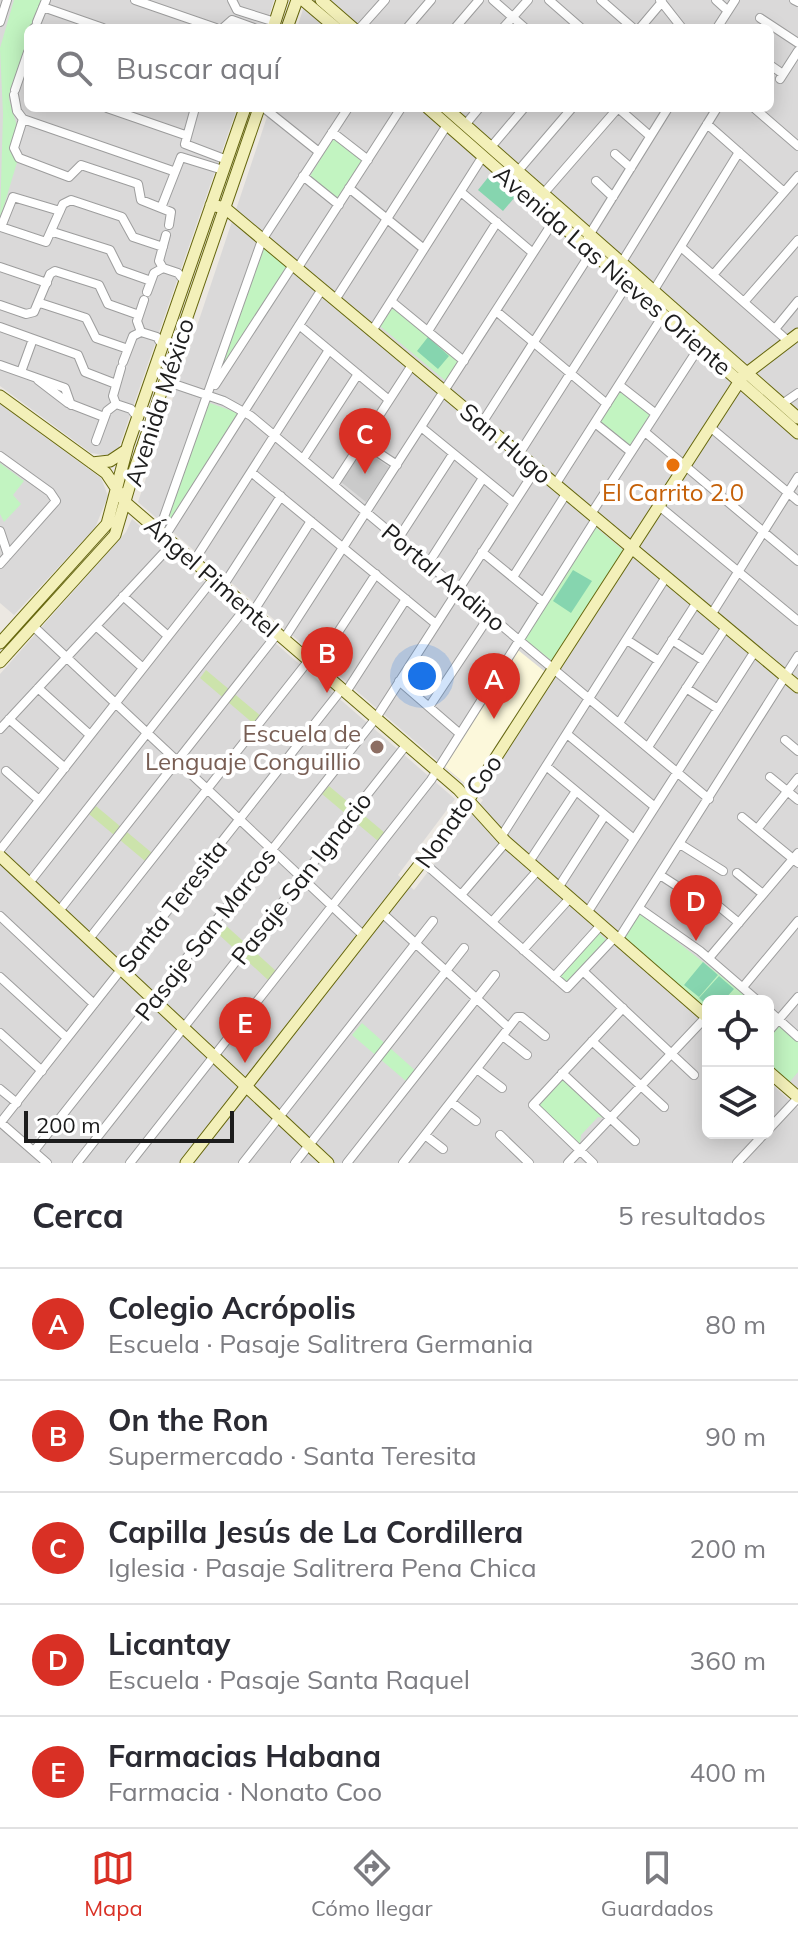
<!DOCTYPE html>
<html lang="es">
<head>
<meta charset="utf-8">
<style>
	:root { --surface:#fff; --page:#f7f7f7; --text:#2b2b33; --muted:#7c7c81; --line:#e1e1e2; --accent:#d93025 }
	body { margin:0; font-family:Mulish,sans-serif; background:var(--page); color:var(--text) }
	.controls { position:absolute; right:24px; bottom:24px; display:grid; overflow:hidden; border-radius:12px; box-shadow:0 4px 20px #0003 }
	.controls button { width:72px; height:72px; display:grid; place-items:center; padding:0; border:0; border-bottom:2px solid var(--line); background:var(--surface); color:var(--text); font:40px sans-serif }
	.scale { position:absolute; left:24px; bottom:20px; width:210px; box-sizing:border-box; padding-left:8px; border:4px solid #1c1c1c; border-top:0; font-size:22px; line-height:28px; white-space:nowrap; color:#1c1c1c; -webkit-text-stroke:6px #fff; paint-order:stroke }
	.you { position:absolute; left:422px; top:676px; width:28px; height:28px; margin:-20px; border:6px solid #fff; border-radius:50%; background:#1a73e8; box-shadow:0 0 0 12px #1a73e833 }
	.badge { display:grid; place-items:center; width:52px; height:52px; border-radius:50%; background:var(--accent); color:#fff; font-size:26px; font-weight:700 }
	.pin { position:absolute; translate:-50% -66px; filter:drop-shadow(0 2px 4px #0008) }
	.pin::after { content:''; position:absolute; top:42px; width:28px; height:24px; background:inherit; clip-path:polygon(0 0,100% 0,50% 100%) }
	.list { margin:0; padding:0; list-style:none }
	h2 { display:flex; justify-content:space-between; align-items:center; height:104px; margin:0; padding:0 32px; font-size:34px }
	h2 small { font-size:26px; font-weight:400; color:var(--muted) }
	.list li { display:grid; grid-template-columns:52px 1fr auto; gap:24px; align-items:center; box-sizing:border-box; height:112px; padding:0 32px; border-top:2px solid var(--line) }
	.list b { display:block; font-size:30px; white-space:nowrap }
	.list p { margin:0; font-size:26px; white-space:nowrap; color:var(--muted) }
	.list em { font-size:26px; font-style:normal; color:var(--muted) }
	.icon { flex:none; width:44px; height:44px; fill:none; stroke:currentColor; stroke-width:2; stroke-linecap:round; stroke-linejoin:round }
	.map { position:relative; flex:none; width:798px; height:1163px; overflow:hidden }
	.search { position:absolute; background:var(--surface); box-shadow:0 4px 20px #0003; left:24px; right:24px; top:24px; height:88px; display:flex; align-items:center; gap:20px; box-sizing:border-box; padding:0 28px; border-radius:12px; color:var(--muted); font-size:30px }
	.sheet { height:664px; background:var(--surface) }
	nav { display:flex; justify-content:space-around; align-items:center; box-sizing:border-box; height:112px; border-top:2px solid var(--line); background:var(--surface); font-size:22px; color:var(--muted) }
	nav a { display:grid; justify-items:center; gap:4px }
	nav .on { color:var(--accent) }
	.map>svg:first-child { display:block }
</style>
</head>
<body>
<div class="map">
<svg width="798" height="1163" viewBox="0 0 798 1163">
	<rect width="100%" height="100%" fill="#ece8e2"/>
	<path fill="#dad9d9" d="M0,0H274L265,28H28V108H237L119,447L110,456L91,453L0,386Z
		M306,0H798V1090L768,1064V1001H708V1133H768V1081L798,1108V1163H0V674L126,532L132,519L455,799L398,875L414,890L483,800L138,502L270,108H770V28H297Z
		M0,404L101,478L108,496L95,528L14,615L0,603Z"/>
	<path fill="#fcf8db" d="M518,650L544,671L469,787L444,766Z"/>
	<path fill="#cacaca" d="M362,449L389,467L366,502L340,481Z"/>
	<path fill="#cce3ab" d="M206,670L262,717L255,725L200,678Z
		M329,786L385,833L378,841L322,794Z
		M96,806L152,853L145,861L89,814Z
		M222,922L276,971L268,980L215,931Z"/>
	<path fill="#c2f4c1" d="M14,0H43L33,28H28V42L10,91L9,99L17,126L11,148L18,159L0,219L3,114L0,48Z
		M334,137L362,160L338,200L309,178Z
		M263,244L288,266L218,374Z
		M394,306L461,362L447,382L380,326Z
		M622,389L651,417L630,448L599,420Z
		M207,402L241,414L170,523L166,521Z
		M0,463L24,481L13,495L21,504L4,522L0,514Z
		M594,526L624,551L552,661L523,638Z
		M639,912L753,1001H708V1014L621,938Z
		M598,933L609,942L568,986L558,977Z
		M768,1014L798,1040V1072L788,1084L768,1066Z
		M362,1023L417,1072L407,1082L352,1035Z
		M563,1076L605,1118L598,1117L581,1135L580,1144L535,1105Z"/>
	<path fill="#86d5af" d="M490,175L515,197L503,211L478,190Z
		M428,337L449,356L438,369L417,351Z
		M573,570L592,581L571,613L553,601Z
		M703,962L718,975L699,997L684,985Z
		M719,976L734,989L723,1001H708V1006L699,998Z"/>
	<g fill="none" stroke-linecap="round" stroke-linejoin="round">
		<g stroke="#9d9d9d" stroke-width="10">
			<path id="street" d="M135,0L216,28
				M232,0L237,10L275,22
				M493,0L525,28
				M549,0L581,28
				M601,0L633,28
				M660,0L682,28
				M716,0L728,11
				M794,0L798,2
				M43,7L103,28
				M760,18L798,43
				M0,22L7,0
				M37,22L46,0
				M34,28L35,27
				M223,28L232,20L254,28
				M360,28L385,0
				M407,28L431,0
				M455,28L479,0
				M503,28L528,0
				M640,28L662,2
				M717,28L735,0
				M770,65L783,74
				M780,79L798,51
				M15,90L28,52
				M14,95L17,111L23,119L173,171
				M107,108L185,135
				M195,108L185,144L227,160
				M264,108L319,152
				M618,108L650,136
				M754,108L798,146
				M23,119L14,148L19,158L69,177L81,165L138,184L141,200L171,212L169,225
				M707,124L784,192
				M465,125L479,108
				M332,132L368,160
				M491,147L524,108
				M615,154L631,168
				M518,171L572,108
				M303,176L339,205
				M596,181L613,197
				M349,188L424,249
				M461,192L533,253
				M544,193L618,108
				M161,208L181,157L223,170
				M60,211L13,197L1,227L46,242L63,204L71,200L122,217L133,237L163,247
				M53,232L110,250L120,270L151,281
				M588,237L668,108
				M681,247L788,341
				M622,262L717,108
				M0,267L47,283
				M163,268L159,261L166,235
				M163,268L178,273L185,282
				M297,269L401,108
				M713,275L798,176
				M654,290L739,152
				M147,292L154,273L163,268
				M335,300L447,125
				M391,301L464,361
				M744,302L798,240
				M40,303L86,318L96,338L128,349
				M0,305L26,314L34,312L50,274L55,271L99,285L108,304L139,315
				M496,311L607,404
				M299,325L389,400
				M0,327L78,355L85,372L116,384
				M775,329L798,301
				M372,331L483,156
				M428,331L497,222
				M141,332L137,321L144,300
				M141,332L157,337L163,347
				M123,362L133,336L141,332
				M0,365L65,388L71,405
				M21,372L33,339
				M38,380L68,403L104,417
				M165,381L224,401L251,416L709,799
				M215,385L293,265
				M619,385L656,414
				M116,404L113,396L121,368
				M116,404L131,409L138,418
				M782,404L798,393
				M482,423L592,251
				M595,423L631,452
				M421,427L514,503
				M710,427L798,501
				M645,432L798,561
				M96,441L107,411L116,404
				M362,442L397,465
				M519,454L628,283
				M0,456L50,492L56,501L0,564
				M303,459L358,374
				M251,472L436,624
				M334,485L412,365
				M555,485L664,314
				M659,506L798,621
				M591,514L700,346
				M0,531L8,555
				M159,531L262,240L348,108
				M165,536L322,289
				M398,539L453,454
				M482,552L543,602
				M194,561L329,350
				M428,564L483,478
				M513,577L566,494
				M223,586L281,496
				M123,596L168,636
				M253,612L311,521
				M711,615L798,477
				M33,626L364,936
				M96,626L143,668
				M284,639L555,219
				M627,640L659,661
				M672,640L704,661
				M316,666L376,574
				M399,681L459,733
				M38,688L90,735
				M686,688L718,709
				M346,692L406,599
				M429,707L490,615
				M9,719L65,768
				M619,723L697,602
				M0,729L173,543
				M567,734L655,807
				M785,740L798,751
				M648,747L726,627
				M546,766L634,839
				M6,771L39,800
				M770,777L798,800
				M742,817L798,863
				M758,828L798,778
				M501,837L666,577
				M680,844L723,871
				M0,850L214,578
				M423,862L567,988L615,937
				M529,862L576,791
				M737,873L763,894
				M660,875L703,903
				M29,883L247,606
				M558,888L605,815
				M461,895L506,842
				M716,904L739,923
				M639,908L700,951L758,1001
				M59,911L278,633
				M382,913L508,1027
				M587,913L755,651
				M0,916L94,1004
				M492,922L538,870
				M89,939L309,660
				M618,940L798,656
				M523,950L570,898
				M709,958L798,853
				M584,972L694,1075
				M0,977L67,1038
				M554,977L601,925
				M743,987L798,921
				M768,1010L798,1037
				M768,1032L798,997
				M0,1033L42,1071
				M503,1036L527,1055
				M592,1041L664,1107
				M477,1069L502,1088
				M562,1073L635,1141
				M0,1089L17,1103
				M451,1102L476,1121
				M0,1122L47,1163
				M1,1122L342,689
				M768,1130L798,1098
				M425,1135L443,1149
				M500,1135L529,1163
				M34,1151L376,718L536,469
				M77,1163L407,744
				M130,1163L431,780L596,519
				M243,1163L433,921
				M295,1163L464,948
				M347,1163L495,975
				M403,1163L517,1017H522L545,1036
				M568,1163L706,1017
				M593,1163L533,1105L623,1008
				M737,1163L765,1133"/>
		</g>
		<g stroke="#66670e" stroke-width="13">
			<path id="secondary" d="M303,0L336,28
				M321,0L353,28
				M273,28L282,0
				M287,28L297,0
				M428,108L798,433
				M446,108L798,418
				M211,205L225,208L798,687
				M0,396L106,473L126,503L458,789L506,842L708,1018
				M92,463L110,461L125,451
				M0,643L107,524L128,445L245,108
				M0,662L115,535L133,474L259,108
				M0,856L328,1163
				M768,1071L798,1097
				M186,1163L460,813L743,376L798,334"/>
		</g>
		<use href="#street" stroke="#fff" stroke-width="8"/>
		<use href="#secondary" stroke="#f3f0b9" stroke-width="11"/>
	</g>
	<circle fill="#e8710a" stroke="#fff" stroke-width="3" cx="673" cy="465" r="8"/>
	<circle fill="#8d6e63" stroke="#fff" stroke-width="3" cx="377" cy="747" r="8"/>
	<g text-anchor="middle" dominant-baseline="central" stroke-width="8" stroke-linejoin="round" paint-order="stroke">
		<g font-size="24" fill="#1c1c1c" stroke="#fff">
			<text transform="translate(613 270) rotate(41)">Avenida Las Nieves Oriente</text>
			<text transform="translate(159 402) rotate(-72)">Avenida México</text>
			<text transform="translate(506 443) rotate(40)">San Hugo</text>
			<text transform="translate(212 577) rotate(41)">Ángel Pimentel</text>
			<text transform="translate(444 577) rotate(40)">Portal Andino</text>
			<text transform="translate(458 811) rotate(-55)">Nonato Coo</text>
			<text transform="translate(301 878) rotate(-52)">Pasaje San Ignacio</text>
			<text transform="translate(172 906) rotate(-52)">Santa Teresita</text>
			<text transform="translate(205 934) rotate(-52)">Pasaje San Marcos</text>
		</g>
		<g font-size="24" fill="#c56008" stroke="#fff">
			<text x="673" y="492">El Carrito 2.0</text>
		</g>
		<g font-size="24" fill="#785e54" stroke="#fff" text-anchor="end">
			<text x="361" y="733">Escuela de<tspan x="361" dy="28">Lenguaje Conguillio</tspan></text>
		</g>
	</g>
</svg>
<div class="controls">
<button><svg class="icon" aria-label="locate" viewBox="0 0 24 24"><circle cx="12" cy="12" r="6"/><path d="M12 2v4M12 18v4M2 12h4M18 12h4"/></svg></button>
<button><svg class="icon" aria-label="layers" viewBox="0 0 24 24"><path d="M12 4l9 5-9 5-9-5zM3 14l9 5 9-5"/></svg></button>
</div>
<div class="scale">200 m</div>
<div class="you"></div>
<div class="pin badge" style="left:494px;top:719px">A</div>
<div class="pin badge" style="left:327px;top:693px">B</div>
<div class="pin badge" style="left:365px;top:474px">C</div>
<div class="pin badge" style="left:696px;top:941px">D</div>
<div class="pin badge" style="left:245px;top:1063px">E</div>
<div class="search"><svg class="icon" aria-label="search" viewBox="0 0 24 24"><circle cx="10" cy="10" r="6"/><path d="M15 15l6 6"/></svg>Buscar aquí</div>
</div>
<section class="sheet">
<h2>Cerca<small>5 resultados</small></h2>
<ul class="list">
<li><span class="badge">A</span><div><b>Colegio Acrópolis</b><p>Escuela · Pasaje Salitrera Germania</p></div><em>80 m</em></li>
<li><span class="badge">B</span><div><b>On the Ron</b><p>Supermercado · Santa Teresita</p></div><em>90 m</em></li>
<li><span class="badge">C</span><div><b>Capilla Jesús de La Cordillera</b><p>Iglesia · Pasaje Salitrera Pena Chica</p></div><em>200 m</em></li>
<li><span class="badge">D</span><div><b>Licantay</b><p>Escuela · Pasaje Santa Raquel</p></div><em>360 m</em></li>
<li><span class="badge">E</span><div><b>Farmacias Habana</b><p>Farmacia · Nonato Coo</p></div><em>400 m</em></li>
</ul>
</section>
<nav>
<a class="on"><svg class="icon" aria-label="map" viewBox="0 0 24 24"><path d="M3 6l6-2 6 2 6-2v14l-6 2-6-2-6 2zM9 4v14M15 6v14"/></svg>Mapa</a>
<a><svg class="icon" aria-label="directions" viewBox="0 0 24 24"><path d="M12 3l9 9-9 9-9-9zM9 14v-3h6M13 9l2 2-2 2"/></svg>Cómo llegar</a>
<a><svg class="icon" aria-label="saved" viewBox="0 0 24 24"><path d="M7 4h10v16l-5-4-5 4z"/></svg>Guardados</a>
</nav>
</body>
</html>
